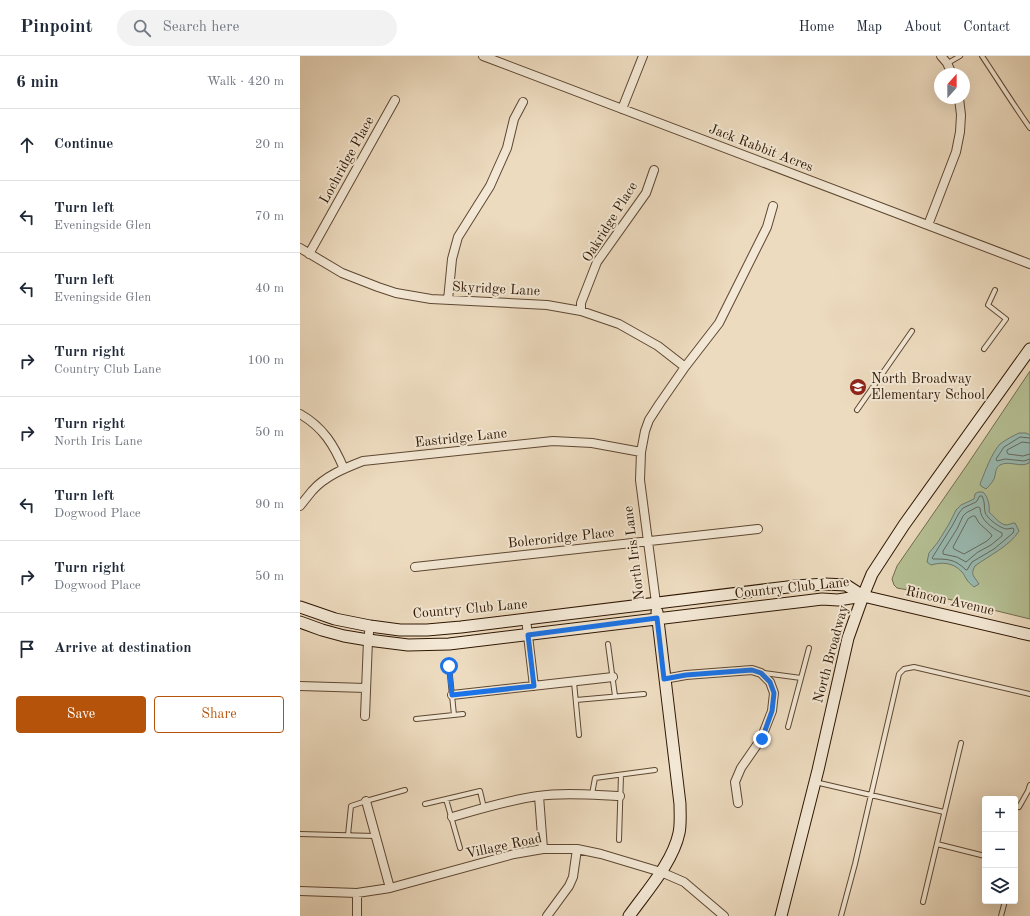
<!DOCTYPE html>
<html lang="en">
<head>
<meta charset="utf-8">
<style>
	:root { --surface:#fff; --page:#f2f2f3; --text:#1f2937; --muted:#747a83; --line:#e0e1e3; --accent:#b45309 }
	body { margin:0; font-family:"Old Standard TT",serif; background:var(--page); color:var(--text) }
	.controls { position:absolute; right:12px; bottom:12px; display:grid; overflow:hidden; border-radius:4px; box-shadow:0 4px 16px #0002 }
	.controls button { width:36px; height:36px; display:grid; place-items:center; padding:0; border:0; border-bottom:1px solid var(--line); background:var(--surface); color:var(--text); font:20px sans-serif }
	.compass { position:absolute; left:634px; top:12px; width:36px; height:36px; border-radius:50%; background:var(--surface); box-shadow:0 4px 16px #0002; rotate:21deg }
	.stop { position:absolute; width:12px; height:12px; margin:-9px; border:3px solid #1a73e8; border-radius:50%; background:#fff }
	.stop.end { background:#1a73e8; border-color:#fff; box-shadow:0 1px 4px #0008 }
	.list { margin:0; padding:0; list-style:none }
	h2 { display:flex; justify-content:space-between; align-items:center; height:52px; margin:0; padding:0 16px; font-size:17px }
	h2 small { font-size:13px; font-weight:400; color:var(--muted) }
	.list li { display:grid; grid-template-columns:26px 1fr auto; gap:12px; align-items:center; box-sizing:border-box; height:72px; padding:0 16px; border-top:1px solid var(--line) }
	.list b { display:block; font-size:15px; white-space:nowrap }
	.list p { margin:0; font-size:13px; white-space:nowrap; color:var(--muted) }
	.list em { font-size:13px; font-style:normal; color:var(--muted) }
	.actions { display:flex; gap:8px; padding:12px 16px }
	.actions a { flex:1; padding:9px 0; border:1px solid var(--accent); border-radius:4px; text-align:center; font-size:14px; color:var(--accent) }
	.actions .main { background:var(--accent); color:#fff }
	.icon { flex:none; width:22px; height:22px; fill:none; stroke:currentColor; stroke-width:2; stroke-linecap:round; stroke-linejoin:round }
	.map { position:relative; flex:none; width:730px; height:860px; overflow:hidden }
	header { display:flex; align-items:center; gap:24px; box-sizing:border-box; height:56px; padding:0 20px; background:var(--surface); border-bottom:1px solid var(--line) }
	header strong { font-size:19px }
	nav { display:flex; gap:22px; margin-inline-start:auto; font-size:14px }
	.search { width:280px; height:36px; background:var(--page); display:flex; align-items:center; gap:10px; box-sizing:border-box; padding:0 14px; border-radius:22px; color:var(--muted); font-size:15px }
	main { display:flex }
	aside { flex:1; background:var(--surface) }
	.map>svg:first-child { display:block }
</style>
</head>
<body>
<header>
<strong>Pinpoint</strong>
<div class="search"><svg class="icon" aria-label="search" viewBox="0 0 24 24"><circle cx="10" cy="10" r="6"/><path d="M15 15l6 6"/></svg>Search here</div>
<nav><a>Home</a><a>Map</a><a>About</a><a>Contact</a></nav>
</header>
<main>
<aside>
<h2>6 min<small>Walk · 420 m</small></h2>
<ul class="list">
<li><svg class="icon" aria-label="ahead" viewBox="0 0 24 24"><path d="M12 20V5M6 11l6-6 6 6"/></svg><div><b>Continue</b></div><em>20 m</em></li>
<li><svg class="icon" aria-label="left" viewBox="0 0 24 24"><path d="M17 20v-9H6M10 6l-5 5 5 5"/></svg><div><b>Turn left</b><p>Eveningside Glen</p></div><em>70 m</em></li>
<li><svg class="icon" aria-label="left" viewBox="0 0 24 24"><path d="M17 20v-9H6M10 6l-5 5 5 5"/></svg><div><b>Turn left</b><p>Eveningside Glen</p></div><em>40 m</em></li>
<li><svg class="icon" aria-label="right" viewBox="0 0 24 24"><path d="M7 20v-9h11M14 6l5 5-5 5"/></svg><div><b>Turn right</b><p>Country Club Lane</p></div><em>100 m</em></li>
<li><svg class="icon" aria-label="right" viewBox="0 0 24 24"><path d="M7 20v-9h11M14 6l5 5-5 5"/></svg><div><b>Turn right</b><p>North Iris Lane</p></div><em>50 m</em></li>
<li><svg class="icon" aria-label="left" viewBox="0 0 24 24"><path d="M17 20v-9H6M10 6l-5 5 5 5"/></svg><div><b>Turn left</b><p>Dogwood Place</p></div><em>90 m</em></li>
<li><svg class="icon" aria-label="right" viewBox="0 0 24 24"><path d="M7 20v-9h11M14 6l5 5-5 5"/></svg><div><b>Turn right</b><p>Dogwood Place</p></div><em>50 m</em></li>
<li><svg class="icon" aria-label="arrive" viewBox="0 0 24 24"><path d="M6 21V4h12l-3 4 3 4H6"/></svg><div><b>Arrive at destination</b></div></li>
</ul>
<div class="actions"><a class="main">Save</a><a>Share</a></div>
</aside>
<div class="map">
<svg width="730" height="860" viewBox="0 0 730 860">
	<rect width="100%" height="100%" fill="#eddbbf"/>
	<filter id="stains"><feTurbulence type="fractalNoise" baseFrequency=".005" numOctaves="4"/><feColorMatrix values="0 0 0 0 .2 0 0 0 0 .09 0 0 0 0 .02 0 0 0 .5 -.17"/></filter>
	<radialGradient id="worn" r=".72"><stop offset=".6" stop-color="#630" stop-opacity="0"/><stop offset="1" stop-color="#630" stop-opacity=".3"/></radialGradient>
	<path fill="#b5c195" stroke="#726c4c" d="M730,315V563L619,536L597,532L594,529L592,523L597,510L667,409Z"/>
	<path fill="#99bbb3" stroke="#6f796d" d="M719,377H726L730,379V404L729,407C720,412 709,404 700,409C695,412 696,418 694,423C692,427 689,430 686,433L681,430L680,428C685,416 691,398 700,388C705,384 713,380 719,377Z
		M678,436H683C688,441 690,449 689,456C694,460 699,468 706,469C708,469 712,467 715,467L719,475C710,490 688,500 675,510C670,519 674,520 679,528L674,531C672,529 669,527 667,524C665,521 664,518 662,516C653,506 642,506 631,509L627,506L629,497L638,486L649,468L656,454L661,449L674,443L675,438Z"/>
	<g fill="none" stroke-linecap="round" stroke-linejoin="round">
		<path stroke="#64685b" stroke-width="1" d="M730,382L720,381L704,391L696,403L697,405L705,403L724,405L730,403
			M730,387L722,386L707,394V396L708,398L723,400L730,398
			M680,440H682C685,446 684,450 685,456C686,462 701,473 707,473C709,473 711,472 713,472L714,474L713,477L694,493L672,506L667,514H666C655,503 648,503 633,503L632,502L652,470L659,457L663,452L676,446Z
			M678,451L680,452C680,464 692,472 702,477V480L691,489L678,496L666,506L657,501L643,498V495L657,473L663,460L666,457Z
			M673,460H675L679,467L691,478L692,480L687,485L664,498L654,493L653,491L668,463Z"/>
		<g stroke="#5e4732" stroke-width="6">
			<path id="lane" d="M682,0C698,24 713,48 730,72
				M648,7L660,0
				M684,293L706,263L688,249L695,234
				M557,354L612,275
				M308,588L315,640
				M149,610L154,659
				M464,617L501,622
				M274,626L279,679
				M276,644L344,638
				M116,663L163,658
				M488,671L509,592
				M515,726L644,756
				M292,738L295,722L355,714
				M146,743L160,792
				M125,748L180,735L184,752
				M719,751L728,735L730,729
				M0,778L75,780
				M48,779L51,750L66,745L105,734
				M319,784L321,719
				M637,788L685,800
				M623,846L661,687
				M541,860L555,808L599,618L604,613L614,611L730,638
				M701,860L705,845"/>
		</g>
		<g stroke="#5e4732" stroke-width="10">
			<path id="street" d="M183,0L730,208
				M641,0L647,7L652,18
				M322,53L343,0
				M628,169L656,96L660,76L661,59L659,42
				M0,192L42,217L78,231L96,237L131,243L247,249L281,255L319,268L358,290L385,311
				M9,198L95,44
				M148,244L152,203L158,181L190,130L207,92L214,63L223,46
				M281,255V247L297,206L346,137L354,114
				M0,358C23,371 34,389 44,413
				M0,450C4,445 8,440 12,435C25,420 45,412 63,405L253,385L292,387L341,396
				M115,511L458,473
				M356,547L340,424L341,396L345,375L349,364L360,347L385,311L419,267L467,171L473,150
				M226,563L234,630
				M364,623L386,619L452,614L461,617L470,626L474,637L472,655L461,683L441,712L435,726L438,747
				M0,630L66,632
				M152,639L313,621
				M65,660L68,584L70,570
				M239,740L243,793
				M66,745L90,832
				M152,761C180,753 209,744 238,740C264,736 294,739 320,740
				M0,835L57,837L90,832L214,798L243,793H277L301,798L361,816L384,826L424,860
				M57,837V860
				M247,860L269,830L273,821L277,793"/>
		</g>
		<g stroke="#2f1603" stroke-width="13">
			<path id="secondary" d="M0,551L35,563L70,570L100,574H127L161,571L496,530L525,528L546,529L563,540L730,579
				M0,566L22,574L44,580L68,584L108,589L149,588L506,545L522,543L538,544L563,540
				M329,860C346,836 373,806 379,777C381,768 380,758 380,748L357,556
				M481,860L518,714L548,582L563,540L572,518L604,469L730,293"/>
		</g>
		<use href="#lane" stroke="#f3e8d5" stroke-width="4"/>
		<use href="#street" stroke="#f3e8d5" stroke-width="8"/>
		<use href="#secondary" stroke="#f3e8d5" stroke-width="11"/>
	</g>
	<g fill="none" stroke-linecap="round" stroke-linejoin="round">
		<path stroke="#1a73e8" stroke-width="5" d="M149,610L152,639L234,630L228,579L357,562L364,623L386,619L452,614L461,617L470,626L474,637L472,655L462,683"/>
	</g>
	<defs>
		<g id="school-disc" transform="scale(0.9)"><circle r="9.5" fill="#8f2418" stroke="#f3e8d5"/><path d="M0-5L7-2L0 1L-7-2ZM-4 1L0 2.5L4 1V4Q0 6-4 4Z" fill="#fff"/></g>
	</defs>
	<g fill-rule="evenodd">
		<use href="#school-disc" x="558" y="331"/>
	</g>
	<g text-anchor="middle" dominant-baseline="central" stroke-width="4" stroke-linejoin="round" paint-order="stroke">
		<g font-size="14" fill="#2f1603" stroke="#f3e8d5">
			<text transform="translate(461 92) rotate(21)">Jack Rabbit Acres</text>
			<text transform="translate(47 104) rotate(-61)">Lochridge Place</text>
			<text transform="translate(310 166) rotate(-58)">Oakridge Place</text>
			<text transform="translate(196 233) rotate(3)">Skyridge Lane</text>
			<text transform="translate(161 382) rotate(-6)">Eastridge Lane</text>
			<text transform="translate(261 482) rotate(-6)">Boleroridge Place</text>
			<text transform="translate(334 497) rotate(-97)">North Iris Lane</text>
			<text transform="translate(492 532) rotate(-6)">Country Club Lane</text>
			<text transform="translate(650 545) rotate(13)">Rincon Avenue</text>
			<text transform="translate(170 553) rotate(-5)">Country Club Lane</text>
			<text transform="translate(531 598) rotate(-75)">North Broadway</text>
			<text transform="translate(204 790) rotate(-12)">Village Road</text>
		</g>
		<g font-size="14" fill="#2f1603" stroke="#f3e8d5" text-anchor="start">
			<text x="571" y="323">North Broadway<tspan x="571" dy="16">Elementary School</tspan></text>
		</g>
	</g>
	<rect width="100%" height="100%" filter="url(#stains)"/>
	<rect width="100%" height="100%" fill="url(#worn)"/>
</svg>
<div class="controls">
<button>+</button>
<button>−</button>
<button><svg class="icon" aria-label="layers" viewBox="0 0 24 24"><path d="M12 4l9 5-9 5-9-5zM3 14l9 5 9-5"/></svg></button>
</div>
<svg class="compass" viewBox="-18 -18 36 36"><path d="M0-13l5 13h-10z" fill="#e53935"/><path d="M0 13l5-13h-10z" fill="#747a83"/></svg>
<div class="stop" style="left:149px;top:610px"></div>
<div class="stop end" style="left:462px;top:683px"></div>
</div>
</main>
</body>
</html>
